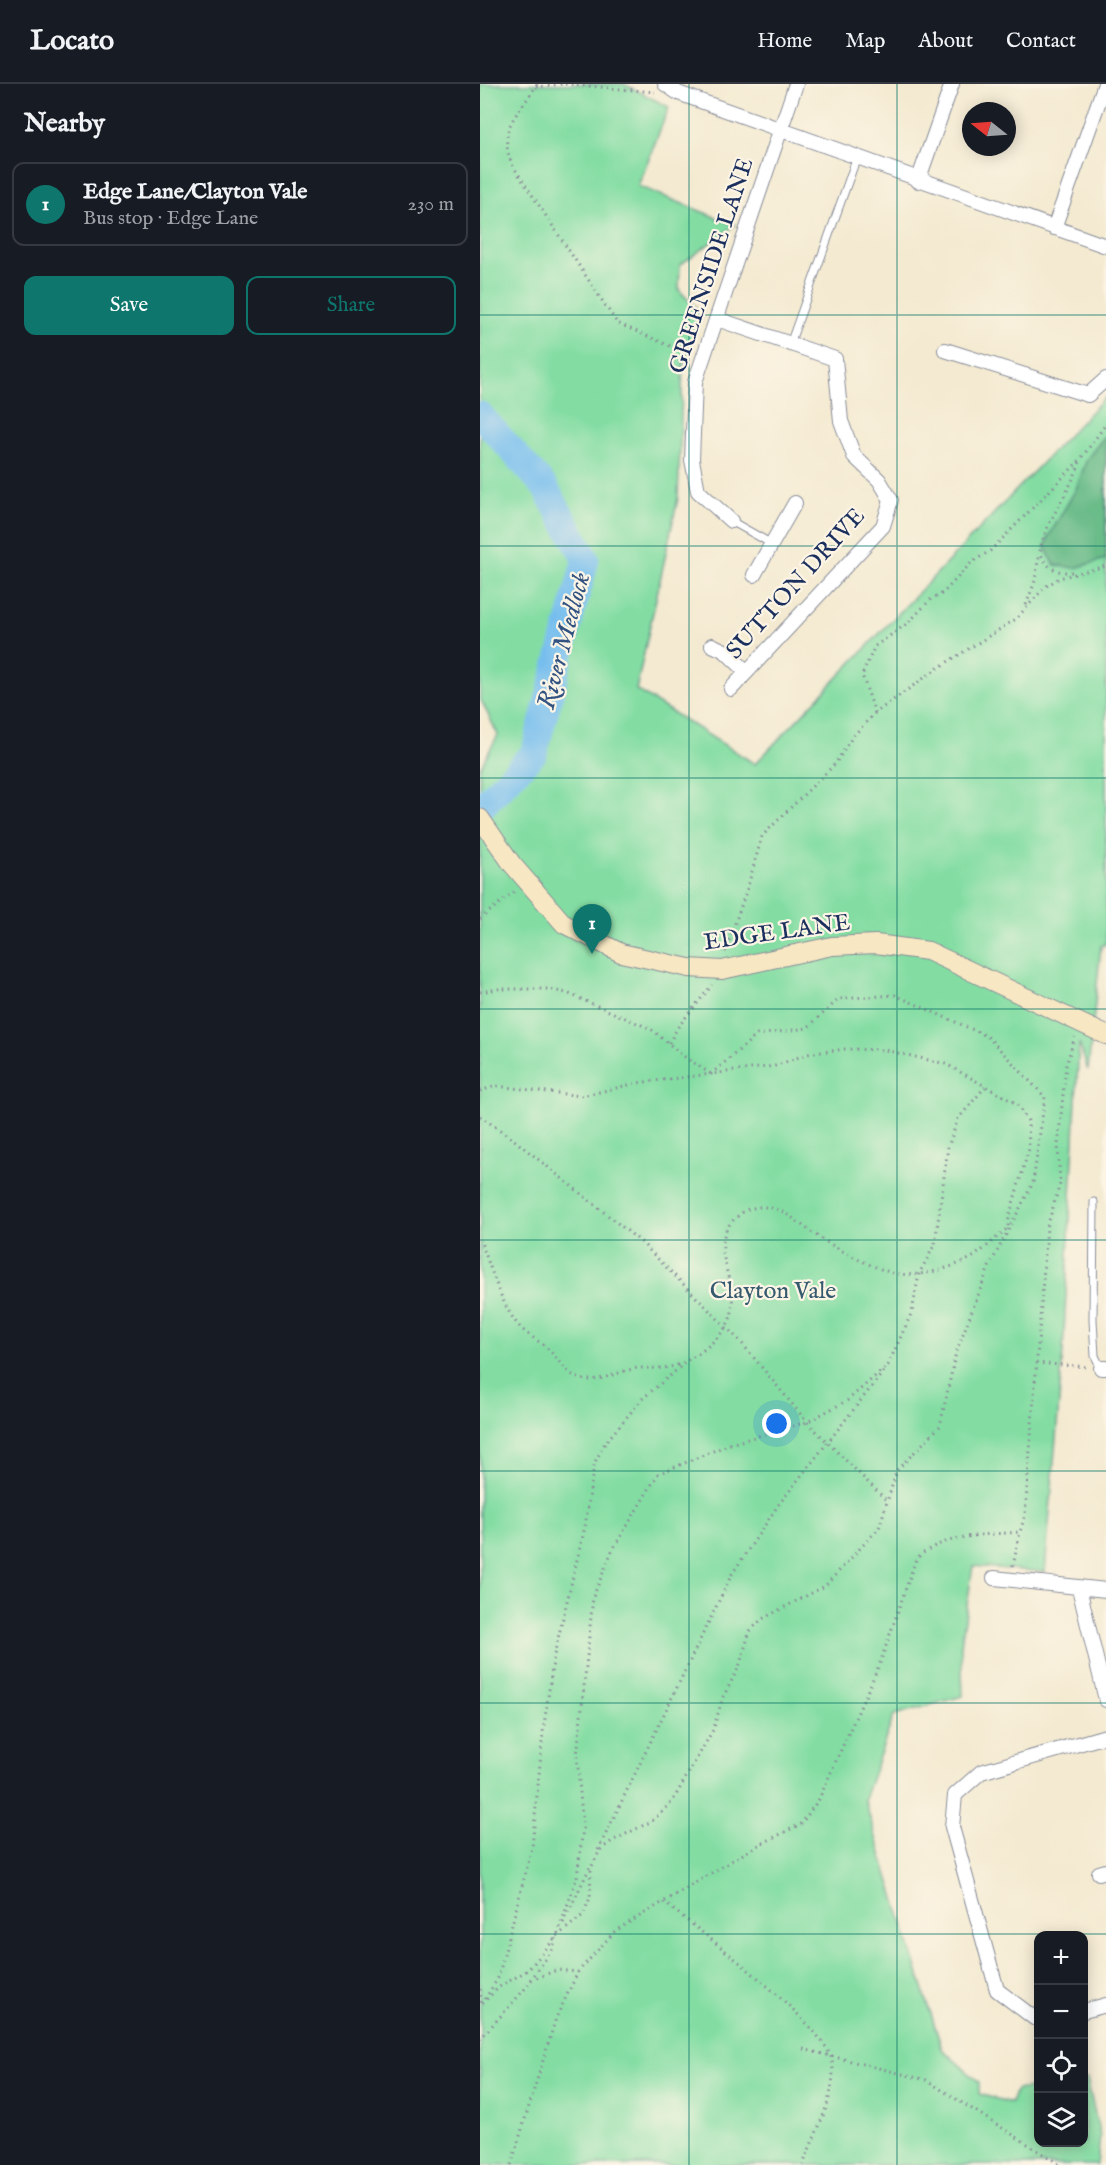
<!DOCTYPE html>
<html lang="en">
<head>
<meta charset="utf-8">
<style>
	:root { --surface:#171b24; --page:#20242c; --text:#f1f3f6; --muted:#9ea1a6; --line:#363941; --accent:#0f766e }
	body { margin:0; font-family:"IM FELL English",serif; background:var(--page); color:var(--text) }
	.controls { position:absolute; right:18px; bottom:18px; display:grid; overflow:hidden; border-radius:12px; box-shadow:0 3px 15px #0003 }
	.controls button { width:54px; height:54px; display:grid; place-items:center; padding:0; border:0; border-bottom:2px solid var(--line); background:var(--surface); color:var(--text); font:30px sans-serif }
	.compass { position:absolute; left:482px; top:18px; width:54px; height:54px; border-radius:50%; background:var(--surface); box-shadow:0 3px 15px #0003; rotate:287deg }
	.you { position:absolute; left:297px; top:1340px; width:21px; height:21px; margin:-15px; border:4px solid #fff; border-radius:50%; background:#1a73e8; box-shadow:0 0 0 9px #1a73e833 }
	.badge { display:grid; place-items:center; width:39px; height:39px; border-radius:50%; background:var(--accent); color:#fff; font-size:20px; font-weight:700 }
	.pin { position:absolute; translate:-50% -50px; filter:drop-shadow(0 2px 3px #0008) }
	.pin::after { content:''; position:absolute; top:32px; width:21px; height:18px; background:inherit; clip-path:polygon(0 0,100% 0,50% 100%) }
	.list { margin:0; padding:0; list-style:none }
	h2 { display:flex; justify-content:space-between; align-items:center; height:78px; margin:0; padding:0 24px; font-size:26px }
	h2 small { font-size:20px; font-weight:400; color:var(--muted) }
	.list li { display:grid; grid-template-columns:39px 1fr auto; gap:18px; align-items:center; box-sizing:border-box; height:84px; margin:0 12px 12px; padding:0 12px; border:2px solid var(--line); border-radius:12px }
	.list b { display:block; font-size:22px; white-space:nowrap }
	.list p { margin:0; font-size:20px; white-space:nowrap; color:var(--muted) }
	.list em { font-size:20px; font-style:normal; color:var(--muted) }
	.actions { display:flex; gap:12px; padding:18px 24px }
	.actions a { flex:1; padding:14px 0; border:2px solid var(--accent); border-radius:12px; text-align:center; font-size:21px; color:var(--accent) }
	.actions .main { background:var(--accent); color:#fff }
	.icon { flex:none; width:33px; height:33px; fill:none; stroke:currentColor; stroke-width:2; stroke-linecap:round; stroke-linejoin:round }
	.map { position:relative; flex:none; width:626px; height:2081px; overflow:hidden }
	header { display:flex; align-items:center; gap:36px; box-sizing:border-box; height:84px; padding:0 30px; background:var(--surface); border-bottom:2px solid var(--line) }
	header strong { font-size:28px }
	nav { display:flex; gap:33px; margin-inline-start:auto; font-size:21px }
	main { display:flex }
	aside { flex:1; background:var(--surface) }
	.map>svg:first-child { display:block }
</style>
</head>
<body>
<header>
<strong>Locato</strong>
<nav><a>Home</a><a>Map</a><a>About</a><a>Contact</a></nav>
</header>
<main>
<aside>
<h2>Nearby<small></small></h2>
<ul class="list">
<li><span class="badge">1</span><div><b>Edge Lane/Clayton Vale</b><p>Bus stop · Edge Lane</p></div><em>230 m</em></li>
</ul>
<div class="actions"><a class="main">Save</a><a>Share</a></div>
</aside>
<div class="map">
<svg width="626" height="2081" viewBox="0 0 626 2081">
	<rect width="100%" height="100%" fill="#fcf5e5"/>
	<filter id="ink" filterUnits="userSpaceOnUse"><feTurbulence type="fractalNoise" baseFrequency=".0167" numOctaves="2"/><feDisplacementMap in="SourceGraphic" scale="12" xChannelSelector="R" yChannelSelector="G"/><feConvolveMatrix kernelMatrix="1 2 1 2 8 2 1 2 1" color-interpolation-filters="sRGB"/></filter>
	<filter id="wash" filterUnits="userSpaceOnUse"><feTurbulence type="fractalNoise" baseFrequency=".008" numOctaves="4" result="noise"/><feDisplacementMap in="SourceGraphic" scale="24" xChannelSelector="R" yChannelSelector="G"/><feGaussianBlur stdDeviation="1.35" result="paint"/><feColorMatrix in="noise" values="0 0 0 0 0 0 0 0 0 0 0 0 0 0 0 0 0 1.4 0 .05"/><feComposite in="paint" operator="in"/></filter>
	<g filter="url(#wash)">
		<rect width="100%" height="100%" fill="#f4ead1"/>
		<path fill="#83dda3" stroke="#4f8680" stroke-width="1.5" d="M0,0H144L189,23L158,102L255,141L200,181L199,206L222,230L203,282L198,414L156,606L275,680L626,312V860L621,862L608,986L599,959L583,1268L565,1488L493,1482L481,1562L483,1612L414,1631L384,1715L462,1965L499,1998V2010L531,2019L536,2006L558,2003V2058H604V1995H607L620,2052L617,2081H0V684L18,651L0,614Z"/>
		<path fill="#6abc89" stroke="#427674" stroke-width="1.5" d="M626,350V475L595,484L575,481L565,464L569,452L596,405L607,375Z"/>
		<g fill="none" stroke-linecap="round" stroke-linejoin="round">
			<path stroke="#76beee" stroke-width="27" d="M0,331L64,402L106,475L54,669L0,724"/>
		</g>
	</g>
	<g filter="url(#ink)">
		<g fill="none" stroke-linecap="round" stroke-linejoin="round">
			<g stroke="#888c98" stroke-width="9">
				<path id="lane" d="M310,260L377,73
					M251,437L292,460
					M614,1118L613,1236L615,1272L621,1284"/>
			</g>
			<g stroke="#888c98" stroke-width="16">
				<path id="street" d="M185,0L198,9L626,162
					M438,97L472,0
					M574,144L625,0
					M237,235L355,275L361,337L374,372L399,396L411,416L403,442L251,605
					M465,266L608,311L626,295
					M251,437L218,407L212,376L215,298L316,0
					M274,491L315,419
					M232,561L245,567L267,588
					M621,1284H626
					M514,1494L626,1506
					M599,1504L626,1616
					M619,1789L626,1787
					M604,1927L626,1921
					M558,1933L554,1934L517,1906L472,1743L475,1711L501,1688L626,1652"/>
			</g>
			<g stroke="#888c98" stroke-width="20">
				<path id="secondary" d="M0,734L32,780L84,840L141,869L209,884L242,886L352,862L396,860L448,867L626,951"/>
			</g>
			<path stroke="#888c98" stroke-width="3" stroke-dasharray="1.5 4.5" stroke-linecap="butt" d="M57,0C40,30 15,43 33,82L137,239L211,271
				M85,0L175,8
				M56,3L84,0
				M592,488C575,489 567,484 560,468C563,440 591,408 600,377
				M546,521L555,497L559,470
				M395,629L382,591L395,562L428,539L450,516L463,509L492,478L510,467L600,376L626,340
				M0,835L36,806
				M245,868L268,802L282,752L355,680L373,652L395,629L458,584L536,535L565,503L579,494L626,482
				M0,908L18,905H66L87,909L171,945L206,974L231,990L295,982L327,970L365,965L405,966L466,980L537,1020L548,1037L549,1065L529,1133L528,1144C515,1154 500,1171 485,1177C467,1185 439,1193 419,1190C396,1187 349,1161 330,1147C311,1133 295,1117 269,1125C265,1126 262,1129 258,1132C220,1161 268,1206 247,1241C237,1258 209,1280 189,1283C180,1285 171,1284 162,1284C142,1284 121,1300 101,1295C88,1291 79,1277 71,1268C62,1258 48,1252 39,1242C22,1224 10,1180 0,1156
				M189,959L198,943L232,901
				M0,1007L16,1002L102,1012L157,999L231,990L277,951L327,944L359,915L415,911L507,952L565,1013L553,1099L509,1183L476,1268L460,1342L417,1386L399,1444L345,1502L282,1535L270,1547L259,1583L243,1613L233,1646L192,1718L172,1737L132,1757L120,1766L111,1784L110,1814L103,1831L77,1852L48,1886L19,1903L0,1922
				M0,1032L33,1055L161,1158L260,1257L327,1338L407,1417
				M556,1279L608,1283
				M533,1482L540,1448
				M118,1766L252,1490L299,1420L404,1287
				M184,1818C217,1845 346,1941 352,1977C358,2010 334,2050 323,2081
				M83,1839L110,1783
				M51,1896L77,1886L98,1888
				M0,1905L1,1921
				M5,1915L18,1894L52,1764L63,1648L74,1571L105,1443L114,1380L125,1359L162,1315L205,1279
				M0,1955L44,1906L72,1866L97,1793L103,1744L97,1672L113,1513L132,1467L178,1390L250,1360L327,1338L368,1316L408,1281L432,1228L439,1190L455,1160L468,1063L478,1035L505,1003
				M323,1965L446,1996L581,2081
				M31,2081L76,1934L98,1888L135,1847L273,1764L321,1740L339,1715L400,1579L436,1475C462,1450 506,1451 540,1448L545,1431L567,1143L580,1100L578,1061L586,981L595,953"/>
			<use href="#lane" stroke="#fff" stroke-width="7"/>
			<use href="#street" stroke="#fff" stroke-width="14"/>
			<use href="#secondary" stroke="#f7e8c3" stroke-width="18"/>
		</g>
	</g>
	<path fill="none" stroke="#0f766e" stroke-width="1.5" stroke-opacity="0.55" d="M209,0V2081M417,0V2081M0,231H626M0,462H626M0,694H626M0,925H626M0,1156H626M0,1387H626M0,1619H626M0,1850H626"/>
	<g text-anchor="middle" dominant-baseline="central" stroke-width="4.5" stroke-linejoin="round" paint-order="stroke">
		<g font-size="24" fill="#1b2f5e" stroke="#fcf5e5">
			<text transform="translate(232 182) rotate(-72)">GREENSIDE LANE</text>
			<text transform="translate(316 500) rotate(-48)">SUTTON DRIVE</text>
			<text transform="translate(297 849) rotate(-8)">EDGE LANE</text>
		</g>
		<g font-size="24" fill="#355a6f" stroke="#fcf5e5">
			<text x="293" y="1207">Clayton Vale</text>
		</g>
		<g font-size="26" font-style="italic" fill="#325382" stroke="#fcf5e5">
			<text transform="translate(84 557) rotate(-75)">River Medlock</text>
		</g>
	</g>
</svg>
<div class="controls">
<button>+</button>
<button>−</button>
<button><svg class="icon" aria-label="locate" viewBox="0 0 24 24"><circle cx="12" cy="12" r="6"/><path d="M12 2v4M12 18v4M2 12h4M18 12h4"/></svg></button>
<button><svg class="icon" aria-label="layers" viewBox="0 0 24 24"><path d="M12 4l9 5-9 5-9-5zM3 14l9 5 9-5"/></svg></button>
</div>
<svg class="compass" viewBox="-18 -18 36 36"><path d="M0-13l5 13h-10z" fill="#e53935"/><path d="M0 13l5-13h-10z" fill="#9ea1a6"/></svg>
<div class="you"></div>
<div class="pin badge" style="left:112px;top:870px">1</div>
</div>
</main>
</body>
</html>
